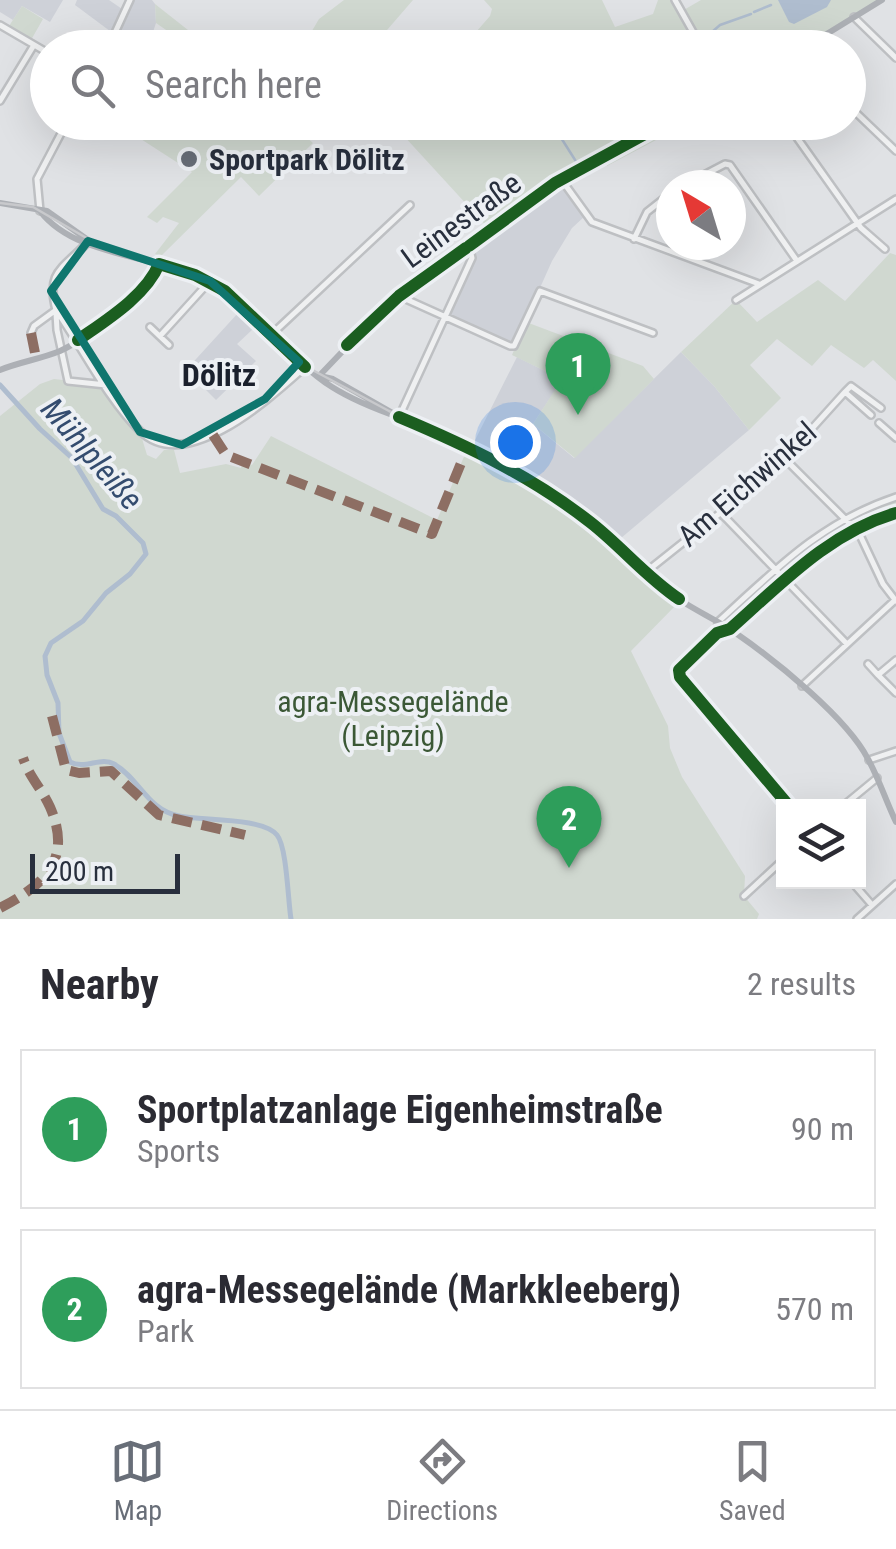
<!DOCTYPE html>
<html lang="en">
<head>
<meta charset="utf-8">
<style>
	:root { --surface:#fff; --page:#f7f7f7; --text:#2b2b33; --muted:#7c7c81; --line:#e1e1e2; --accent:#686e78 }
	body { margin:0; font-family:"Roboto Condensed",sans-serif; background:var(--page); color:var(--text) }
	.controls { position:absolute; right:30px; bottom:30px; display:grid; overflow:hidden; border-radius:0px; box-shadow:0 10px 40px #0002 }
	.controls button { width:90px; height:90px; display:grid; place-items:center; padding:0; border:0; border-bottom:2px solid var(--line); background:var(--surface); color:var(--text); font:50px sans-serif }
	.compass { position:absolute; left:656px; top:170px; width:90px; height:90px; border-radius:50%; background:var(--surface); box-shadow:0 10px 40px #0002; rotate:322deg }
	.scale { position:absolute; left:30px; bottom:25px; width:150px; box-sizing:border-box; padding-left:10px; border:5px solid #282f3d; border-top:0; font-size:28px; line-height:35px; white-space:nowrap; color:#282f3d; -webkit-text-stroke:8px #edf0f4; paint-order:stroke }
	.you { position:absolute; left:515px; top:442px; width:35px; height:35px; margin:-25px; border:8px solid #fff; border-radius:50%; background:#1a73e8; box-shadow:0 0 0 15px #1a73e833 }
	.badge { display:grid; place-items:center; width:65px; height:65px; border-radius:50%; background:var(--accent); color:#fff; font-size:32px; font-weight:700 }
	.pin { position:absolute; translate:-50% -82px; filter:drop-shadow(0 2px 5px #0008) }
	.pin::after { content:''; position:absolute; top:52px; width:35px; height:30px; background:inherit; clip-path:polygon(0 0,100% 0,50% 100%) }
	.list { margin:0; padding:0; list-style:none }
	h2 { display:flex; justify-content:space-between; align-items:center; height:130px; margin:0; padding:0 40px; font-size:42px }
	h2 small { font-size:32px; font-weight:400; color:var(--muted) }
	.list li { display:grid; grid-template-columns:65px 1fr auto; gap:30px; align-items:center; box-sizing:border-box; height:160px; margin:0 20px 20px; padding:0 20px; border:2px solid var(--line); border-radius:0px }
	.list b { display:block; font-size:38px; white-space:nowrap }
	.list p { margin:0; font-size:32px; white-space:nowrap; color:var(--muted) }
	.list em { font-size:32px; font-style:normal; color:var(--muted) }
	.icon { flex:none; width:55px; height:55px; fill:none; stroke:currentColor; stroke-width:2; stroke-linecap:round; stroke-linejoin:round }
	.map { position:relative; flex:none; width:896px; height:919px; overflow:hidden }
	.search { position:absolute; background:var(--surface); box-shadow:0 10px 40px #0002; left:30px; right:30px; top:30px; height:110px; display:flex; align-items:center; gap:25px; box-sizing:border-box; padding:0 35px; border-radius:55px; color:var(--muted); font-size:38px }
	.sheet { height:490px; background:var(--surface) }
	nav { display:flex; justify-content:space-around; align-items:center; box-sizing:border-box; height:140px; border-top:2px solid var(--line); background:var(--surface); font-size:28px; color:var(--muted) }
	nav a { display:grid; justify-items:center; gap:5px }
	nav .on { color:var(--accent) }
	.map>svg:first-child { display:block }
</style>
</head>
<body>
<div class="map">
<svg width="896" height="919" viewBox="0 0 896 919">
	<rect width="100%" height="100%" fill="#e0e2e5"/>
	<path fill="#ced1d8" d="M0,0H63L50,22L22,6L13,20L0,12Z
		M77,0H109L125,11L114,34L75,5Z
		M134,0H152L155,4L156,23L148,47L120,29Z
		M561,179L585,216L572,228L552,261L514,346L445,317L472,259L469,246Z
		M238,313L253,329L237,344L256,361L216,400L186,370Z
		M681,352L714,386L749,430L614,544L528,478L471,448L517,357L549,373L555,362L570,368L533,424L574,458Z"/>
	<path fill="#d0d8d0" d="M344,0H413L381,37L364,38L349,47L303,46L319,19Z
		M484,0H602L615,27L653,14L658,0H675L682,11L701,0H882L804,47L462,48L490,16L492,9Z
		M155,4L188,30L182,41L156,23Z
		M22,6L43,19L31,40L9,26Z
		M116,123H296L294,126L313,143L259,196L241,177L161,256L155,254L179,223L163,217L157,223L147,217L192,172Z
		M392,123V122L688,123L607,166L603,158L561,179L491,231Z
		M890,253L896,255V381L873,360L864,368L831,345L812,366L777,339L750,365L781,398L749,430L714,386L681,352L736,300L757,322L818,280L845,301Z
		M526,322L643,366L654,379L575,458L533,424L569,368L556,362L549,373L512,355Z
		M54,379L106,385L140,432L147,455L156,459L164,450H174L180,473L226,464L241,468L243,462L252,465L271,436L437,520L466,452L526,486L576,523L677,604L631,651L668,726L670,748L682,777L745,876L744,896L759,914L757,919H0V416L40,384Z
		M896,497V513L832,541L730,629L718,622L823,530L843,518Z"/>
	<path fill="#afbdcf" d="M778,0H831L827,7L794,24L789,22Z"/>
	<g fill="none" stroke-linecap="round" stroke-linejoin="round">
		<path stroke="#afbdcf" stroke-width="2.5" d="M754,12L771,5
			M705,38L720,25L751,14
			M551,122L577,163
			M484,229L553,179L658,122"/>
		<path stroke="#afbdcf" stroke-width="5" d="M0,385L40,429L72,458L103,509L116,516L143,543L146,554L130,574L106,593L83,621L51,643L45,656L47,675L58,703L59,733L70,762C85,770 101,756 114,764C140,779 147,810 179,816C202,821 262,817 277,835C287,847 288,902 291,919"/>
		<g stroke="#bec0c3" stroke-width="10">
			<path id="minor" d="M675,0L702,48
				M854,17L896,58
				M0,25L48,53
				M108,48L130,0
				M0,101L34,45
				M848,105L896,151
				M786,122L861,228L885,249
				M561,179L592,222L759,284
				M685,185L725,164L730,165L797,261
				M40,211L37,179L67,122
				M634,239L647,212L671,193
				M86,244C62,269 46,272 56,310C82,347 108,400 140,431C186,476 270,398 305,367
				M399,296L510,346H514L540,291L653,333
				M736,300L896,199
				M56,313L57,330L68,381L106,385
				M150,327L169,345
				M31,333L34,326L56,310
				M271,335L410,205
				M160,336L210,281
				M845,392L851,386L881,408
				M399,417L472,258L469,246
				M879,423L896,438
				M784,458L859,533L883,584L896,601
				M721,513L847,644
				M646,572L749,490L799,443L845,392L871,415
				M717,633L718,622C775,570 821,522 896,497
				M896,660L878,675L896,693
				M868,664L878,675
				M802,686L895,600
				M869,760L896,751
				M789,806L680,677L679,670L717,633L730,629C781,584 828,533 896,513
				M843,806L877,778
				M852,882L872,905
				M744,896L784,859
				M857,919L896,884"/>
		</g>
		<use href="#minor" stroke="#eff0f1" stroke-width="5"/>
		<path stroke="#adb0b5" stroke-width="6" d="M804,48L882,0
			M0,203L47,211L88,240
			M40,211C76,259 163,255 213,283C258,309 288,359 332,387C354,401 378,410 401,418C442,431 481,452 518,472C574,502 618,550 666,590C688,608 715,618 737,634C776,661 847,718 868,759C879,779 886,801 896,822
			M0,370C19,362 41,359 60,351C88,338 147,294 159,264
			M319,376L383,309L418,282L555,183L667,122
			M320,376L333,379L398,416"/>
		<path stroke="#c8c9cc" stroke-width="2.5" d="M0,203L33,207L102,247L211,281L233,296L305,366L389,411L468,445L526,475L589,520L679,599"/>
		<path stroke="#8d6e63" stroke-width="10" stroke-dasharray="20 10" stroke-linecap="butt" d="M31,333L36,358
			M213,435L226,455L432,534L468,446
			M52,716L66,770L79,773L111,771L159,815L245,835
			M0,908C44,885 73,860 50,807C42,789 30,778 23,758"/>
		<g stroke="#edf0f4" stroke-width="19">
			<path id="cycleway" d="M469,246L555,183L667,122
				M78,340C105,321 146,296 159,264L195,275L225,291L305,367
				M347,345L399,296L466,248
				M399,417C468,446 531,476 590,522C621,546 646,577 679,599
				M789,806L680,677L679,670L717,633L730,629C781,584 828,533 896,513"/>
		</g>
		<use href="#cycleway" stroke="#1b5e20" stroke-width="12"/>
	</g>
	<path fill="none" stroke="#0f766e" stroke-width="8" stroke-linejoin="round" d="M88,241L210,281L299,362L265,399L182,445L140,432L51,291Z"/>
	<circle fill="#686e78" stroke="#edf0f4" stroke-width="4" cx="189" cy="159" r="10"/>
	<g text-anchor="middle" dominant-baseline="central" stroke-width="8" stroke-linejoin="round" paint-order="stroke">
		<g font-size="30" font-weight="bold" fill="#282f3d" stroke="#edf0f4" text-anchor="start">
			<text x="209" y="159">Sportpark Dölitz</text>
		</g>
		<g font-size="30" fill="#282f3d" stroke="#edf0f4">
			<text transform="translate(461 220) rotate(-36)">Leinestraße</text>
			<text transform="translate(747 484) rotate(-41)">Am Eichwinkel</text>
		</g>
		<g font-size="30" fill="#3b5836" stroke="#edf0f4">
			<text x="393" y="701">agra-Messegelände<tspan x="393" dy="34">(Leipzig)</tspan></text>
		</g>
		<g font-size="32" font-weight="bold" fill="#1a202d" stroke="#edf0f4">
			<text x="219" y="375">Dölitz</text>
		</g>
		<g font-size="32" font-style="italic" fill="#344c6f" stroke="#edf0f4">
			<text transform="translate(92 454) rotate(49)">Mühlpleiße</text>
		</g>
	</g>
</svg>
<div class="controls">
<button><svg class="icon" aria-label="layers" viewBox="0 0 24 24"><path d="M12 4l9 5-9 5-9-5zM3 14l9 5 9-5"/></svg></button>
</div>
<svg class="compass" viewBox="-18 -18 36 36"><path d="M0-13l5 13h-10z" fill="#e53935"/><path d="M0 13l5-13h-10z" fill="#7c7c81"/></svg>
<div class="scale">200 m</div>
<div class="you"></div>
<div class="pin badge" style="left:578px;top:415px;background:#2e9e5b">1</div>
<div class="pin badge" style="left:569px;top:868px;background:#2e9e5b">2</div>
<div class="search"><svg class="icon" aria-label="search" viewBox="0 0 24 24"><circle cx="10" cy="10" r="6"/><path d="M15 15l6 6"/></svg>Search here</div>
</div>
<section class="sheet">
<h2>Nearby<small>2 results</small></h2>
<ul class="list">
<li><span class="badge" style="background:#2e9e5b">1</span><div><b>Sportplatzanlage Eigenheimstraße</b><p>Sports</p></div><em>90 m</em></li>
<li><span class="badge" style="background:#2e9e5b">2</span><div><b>agra-Messegelände (Markkleeberg)</b><p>Park</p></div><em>570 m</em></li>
</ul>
</section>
<nav>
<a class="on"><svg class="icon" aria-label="map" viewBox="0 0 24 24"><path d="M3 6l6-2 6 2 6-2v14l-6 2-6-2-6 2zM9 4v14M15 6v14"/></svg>Map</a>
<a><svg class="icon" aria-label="directions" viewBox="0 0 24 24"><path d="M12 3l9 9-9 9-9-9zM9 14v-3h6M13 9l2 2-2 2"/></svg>Directions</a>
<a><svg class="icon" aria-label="saved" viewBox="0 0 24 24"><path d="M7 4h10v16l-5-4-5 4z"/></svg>Saved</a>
</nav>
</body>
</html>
